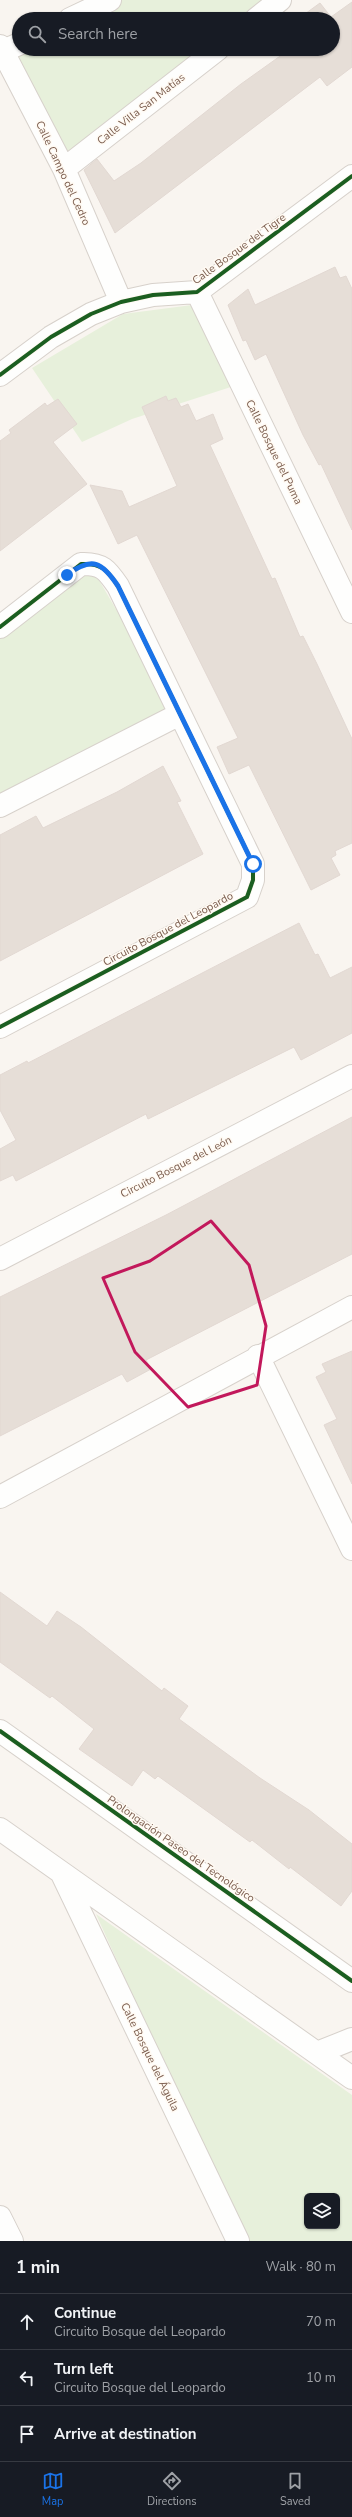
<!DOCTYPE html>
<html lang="en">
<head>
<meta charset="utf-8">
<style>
	:root { --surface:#171b24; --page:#20242c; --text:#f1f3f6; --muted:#9ea1a6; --line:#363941; --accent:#1a73e8 }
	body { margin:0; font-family:"Nunito Sans",sans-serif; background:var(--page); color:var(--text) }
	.controls { position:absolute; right:12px; bottom:12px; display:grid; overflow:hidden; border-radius:6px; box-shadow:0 1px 3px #0004 }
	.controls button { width:36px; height:36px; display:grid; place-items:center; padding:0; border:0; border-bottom:1px solid var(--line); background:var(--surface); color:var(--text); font:20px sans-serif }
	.stop { position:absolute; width:12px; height:12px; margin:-9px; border:3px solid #1a73e8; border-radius:50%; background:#fff }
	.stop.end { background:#1a73e8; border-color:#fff; box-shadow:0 1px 4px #0008 }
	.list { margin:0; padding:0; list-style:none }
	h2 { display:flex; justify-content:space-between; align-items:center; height:52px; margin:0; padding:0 16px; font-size:17px }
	h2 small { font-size:13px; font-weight:400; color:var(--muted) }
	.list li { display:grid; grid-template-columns:26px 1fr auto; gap:12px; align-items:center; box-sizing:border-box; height:56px; padding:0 16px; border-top:1px solid var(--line) }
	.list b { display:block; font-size:15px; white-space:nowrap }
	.list p { margin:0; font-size:13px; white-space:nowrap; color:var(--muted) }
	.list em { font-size:13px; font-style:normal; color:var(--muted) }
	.icon { flex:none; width:22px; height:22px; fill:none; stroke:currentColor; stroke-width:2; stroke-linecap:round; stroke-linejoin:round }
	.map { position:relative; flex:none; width:352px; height:2241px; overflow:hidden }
	.search { position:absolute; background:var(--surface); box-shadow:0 1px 3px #0004; left:12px; right:12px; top:12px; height:44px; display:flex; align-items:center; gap:10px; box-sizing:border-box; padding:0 14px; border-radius:22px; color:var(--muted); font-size:15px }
	.sheet { height:220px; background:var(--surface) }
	nav { display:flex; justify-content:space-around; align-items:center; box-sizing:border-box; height:56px; border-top:1px solid var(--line); background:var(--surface); font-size:11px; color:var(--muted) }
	nav a { display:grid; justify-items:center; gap:2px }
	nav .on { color:var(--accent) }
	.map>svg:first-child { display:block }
</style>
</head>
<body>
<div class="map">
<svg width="352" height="2241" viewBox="0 0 352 2241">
	<rect width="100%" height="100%" fill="#f9f5f0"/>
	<path fill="#e7f0db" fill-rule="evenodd" d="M119,0H275L250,19H79Z
		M19,49H212L65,163L9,52Z
		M192,305L237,385L132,419L82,442L32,368L123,314Z
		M92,568L174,709L0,798V638Z
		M96,1914L352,2095V2241H243ZM307,2196H337V2226H307Z"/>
	<path fill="#e6ded7" stroke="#e2d8d2" d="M352,2V67L327,86L320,77L115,233L84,170L97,159L114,181L141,163L241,84L290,49H333V19H298L320,3L331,17Z
		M335,267L340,278L346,276L352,289V530L321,464L319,465L303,435L266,354L255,360L246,340L243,341L228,305L248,289L255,305Z
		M166,396L168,401L176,398L181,407L188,404L196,421L213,414L223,439L210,445L272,579L275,578L300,637L303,636L317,664L352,739V843L335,851L336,855L331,858L340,875L311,890L249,765L229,774L217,747L238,738L137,535L118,544L90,485L122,491L129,507L177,486L142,407Z
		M58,399L77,424L53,442L87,484L0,551V441L11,433L9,430L45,403L47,406Z
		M163,766L181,801L177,802L203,854L0,961V835L36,816L43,828L117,792Z
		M299,923L315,955L318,954L330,978L352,967V1033L301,1060L294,1047L148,1119L146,1114L16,1181L13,1175L0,1181V1149L16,1140L0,1110V1075L27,1061L28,1063Z
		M352,1117V1254L146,1360L151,1369L127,1382L122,1374L0,1436V1297L166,1215Z
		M352,1351V1484L324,1425L337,1419L316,1377L326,1372L322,1364Z
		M0,1592L47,1626L57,1611L81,1627L162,1691L164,1688L188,1706L179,1719L260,1778L309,1810L352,1844V1891L341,1906L290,1867L289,1869L252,1840L250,1842L158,1776L155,1779L143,1770L132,1786L79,1749L94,1729L52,1696L50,1698L0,1662Z"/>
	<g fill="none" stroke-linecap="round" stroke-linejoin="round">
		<g stroke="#d7d1cb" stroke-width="24">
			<path id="minor" d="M70,19L110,0
				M256,19L280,0
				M0,46L64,169L121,302
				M3,51L19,44
				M64,169L218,49
				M197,292L352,612
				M0,375L51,337L91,314L121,302L153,295L197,292L352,176
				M0,627L81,564C102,563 107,570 118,586L253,864V880L247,897L0,1027
				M0,806L180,714
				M0,1259L352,1076
				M258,1356L352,1549
				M0,1497L352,1307
				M0,1731L352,1981
				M0,1829L352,2078
				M62,1874L238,2241
				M317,2053L352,2039
				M0,2217L12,2241"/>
		</g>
		<use href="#minor" stroke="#fefefd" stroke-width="22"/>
		<g stroke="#fffaf3" stroke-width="6">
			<path id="cycleway" d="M0,375L51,337L91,314L121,302L153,295L197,292L352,176
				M0,627L81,564C102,563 107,570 118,586L253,864V880L247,897L0,1027
				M0,1731L352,1981"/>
		</g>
		<use href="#cycleway" stroke="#1b5e20" stroke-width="4"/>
	</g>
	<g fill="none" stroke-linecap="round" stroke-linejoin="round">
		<path stroke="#1a73e8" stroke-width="5" d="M67,575C92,556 102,562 118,586L253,864"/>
	</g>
	<path fill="none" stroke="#c2185b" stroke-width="3" stroke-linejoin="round" d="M211,1221L249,1265L266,1326L257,1385L188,1407L135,1352L103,1278L150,1261Z"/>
	<g text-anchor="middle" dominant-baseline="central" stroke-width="3" stroke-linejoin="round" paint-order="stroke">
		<g font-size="11" fill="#7a5c4d" stroke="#fffaf3">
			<text transform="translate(141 109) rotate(-38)">Calle Villa San Matías</text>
			<text transform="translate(63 173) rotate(65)">Calle Campo del Cedro</text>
			<text transform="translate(239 249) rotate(-36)">Calle Bosque del Tigre</text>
			<text transform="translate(274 452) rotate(64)">Calle Bosque del Puma</text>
			<text transform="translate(168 929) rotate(-28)">Circuito Bosque del Leopardo</text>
			<text transform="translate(176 1167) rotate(-27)">Circuito Bosque del León</text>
			<text transform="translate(181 1849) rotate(35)">Prolongación Paseo del Tecnológico</text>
			<text transform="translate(150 2057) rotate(64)">Calle Bosque del Águila</text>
		</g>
	</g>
</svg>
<div class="controls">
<button><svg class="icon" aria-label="layers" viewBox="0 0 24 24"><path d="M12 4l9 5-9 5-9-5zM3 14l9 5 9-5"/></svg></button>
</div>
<div class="stop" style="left:253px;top:864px"></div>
<div class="stop end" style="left:67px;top:575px"></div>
<div class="search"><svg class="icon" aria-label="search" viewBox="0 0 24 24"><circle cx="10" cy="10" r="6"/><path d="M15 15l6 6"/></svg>Search here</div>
</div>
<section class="sheet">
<h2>1 min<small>Walk · 80 m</small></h2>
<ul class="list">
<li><svg class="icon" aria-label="ahead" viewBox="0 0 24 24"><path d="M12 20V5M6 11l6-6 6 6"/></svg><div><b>Continue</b><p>Circuito Bosque del Leopardo</p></div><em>70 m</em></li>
<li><svg class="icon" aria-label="left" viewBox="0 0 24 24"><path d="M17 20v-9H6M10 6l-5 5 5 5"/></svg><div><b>Turn left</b><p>Circuito Bosque del Leopardo</p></div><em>10 m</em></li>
<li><svg class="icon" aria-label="arrive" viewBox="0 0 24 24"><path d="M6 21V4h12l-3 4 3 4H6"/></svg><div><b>Arrive at destination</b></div></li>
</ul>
</section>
<nav>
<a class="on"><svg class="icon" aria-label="map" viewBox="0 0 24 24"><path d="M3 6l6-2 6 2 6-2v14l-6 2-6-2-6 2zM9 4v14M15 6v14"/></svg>Map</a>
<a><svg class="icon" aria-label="directions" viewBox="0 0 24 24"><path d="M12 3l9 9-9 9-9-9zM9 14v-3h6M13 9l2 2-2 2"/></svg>Directions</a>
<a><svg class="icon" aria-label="saved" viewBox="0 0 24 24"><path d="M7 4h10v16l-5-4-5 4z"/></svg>Saved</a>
</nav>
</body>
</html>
